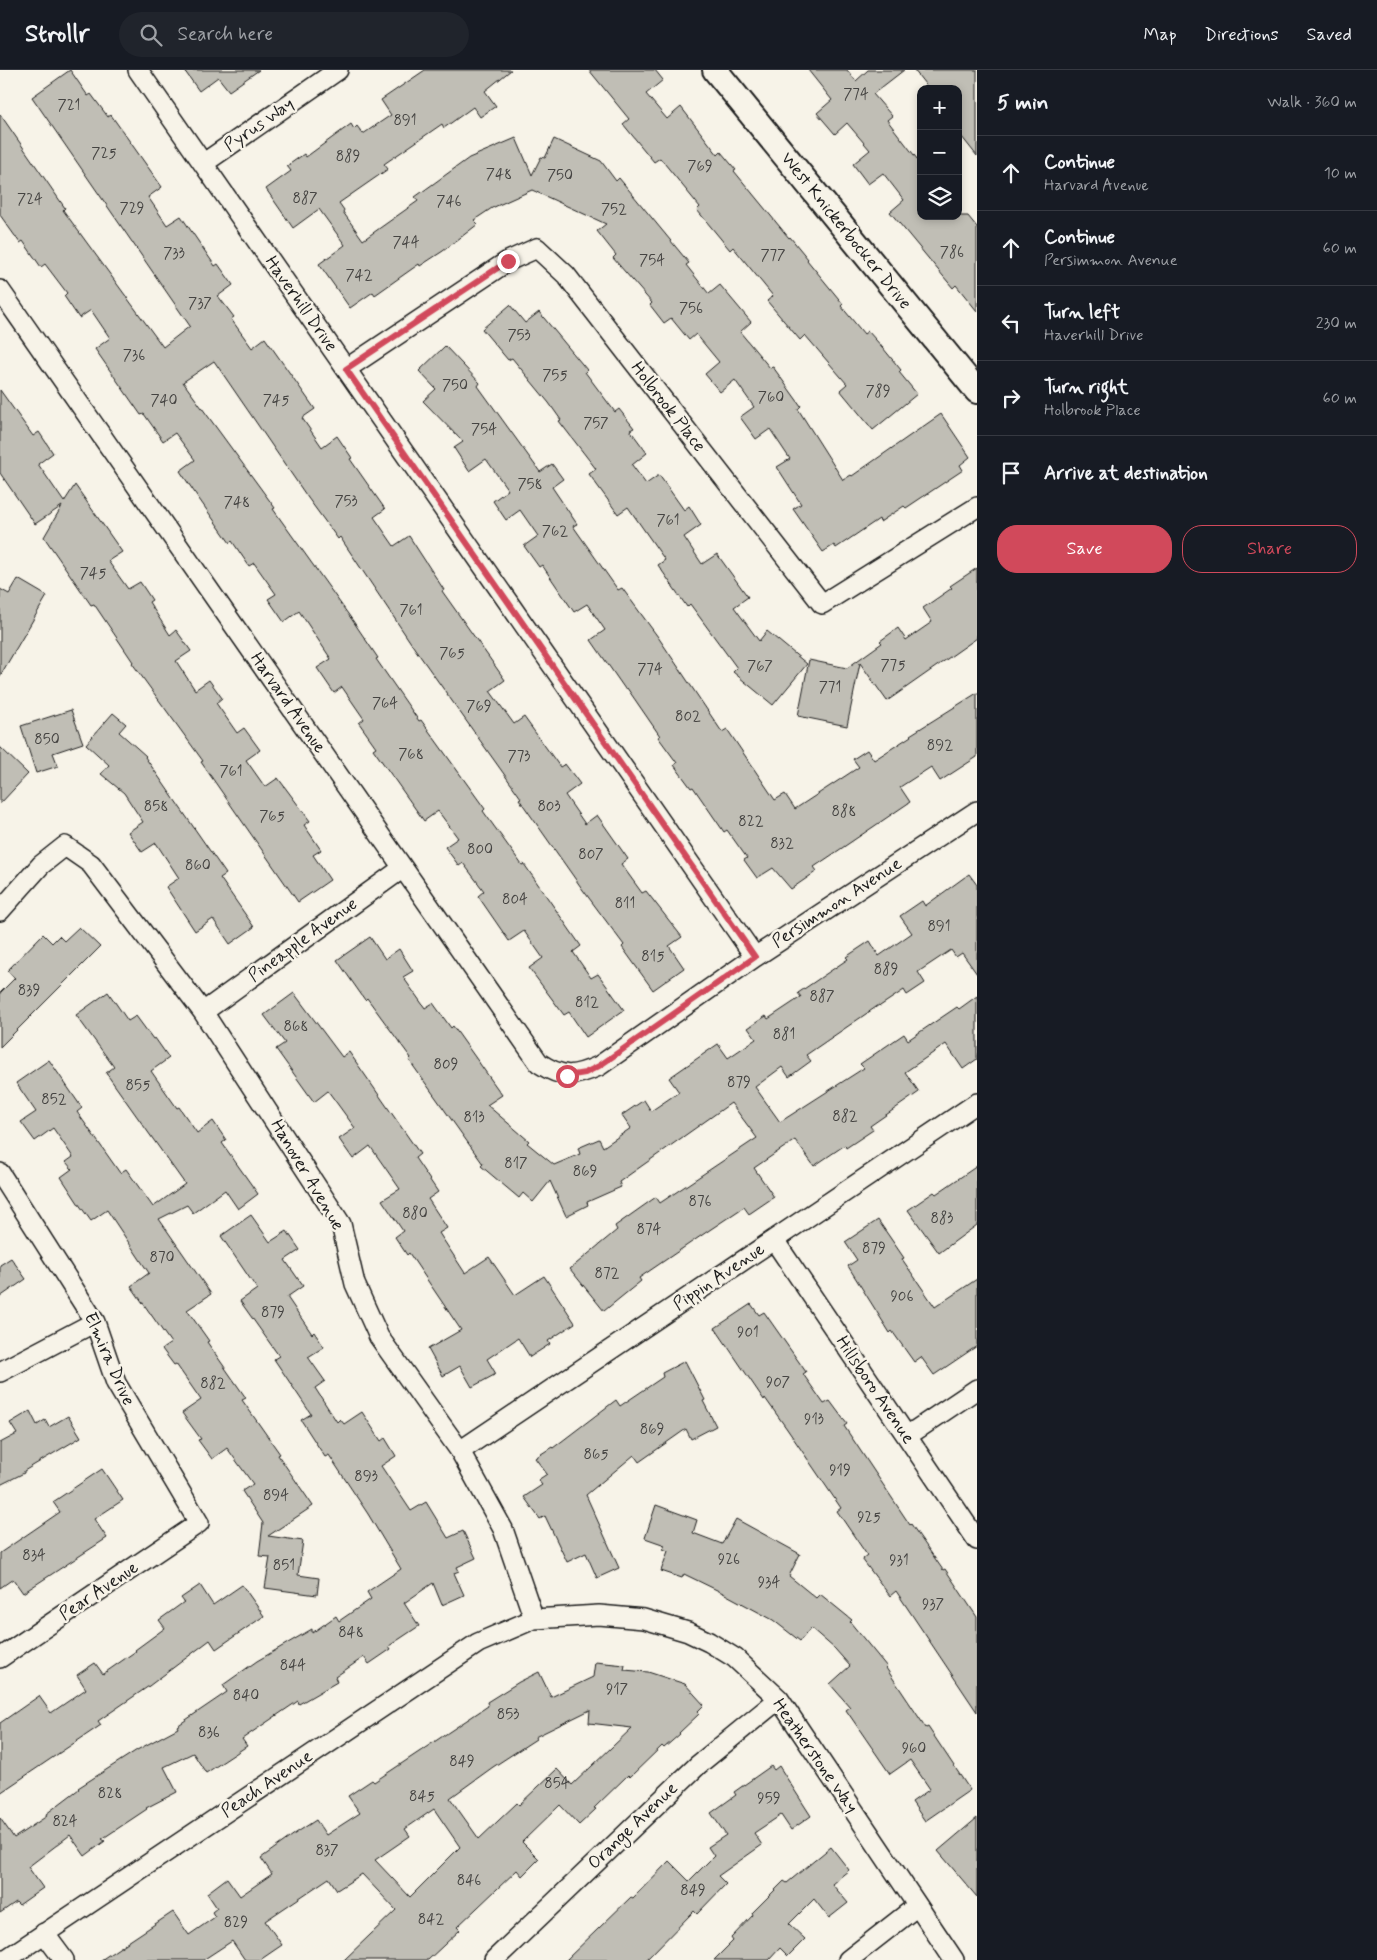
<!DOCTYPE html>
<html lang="en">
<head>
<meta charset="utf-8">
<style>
	:root { --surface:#171b24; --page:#20242c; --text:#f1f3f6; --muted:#9ea1a6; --line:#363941; --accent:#d1495b }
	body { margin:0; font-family:Mynerve,sans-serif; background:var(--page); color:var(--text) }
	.controls { position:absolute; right:15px; top:15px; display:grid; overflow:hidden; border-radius:10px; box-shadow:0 2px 8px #0003 }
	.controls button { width:45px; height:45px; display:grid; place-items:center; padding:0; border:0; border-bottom:1px solid var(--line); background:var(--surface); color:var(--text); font:25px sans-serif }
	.stop { position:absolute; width:15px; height:15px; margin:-11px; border:4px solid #d1495b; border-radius:50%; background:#fff }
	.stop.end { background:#d1495b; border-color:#fff; box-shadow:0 1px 5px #0008 }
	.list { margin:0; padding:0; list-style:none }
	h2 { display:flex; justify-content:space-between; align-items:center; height:65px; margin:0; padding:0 20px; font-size:21px }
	h2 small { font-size:16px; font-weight:400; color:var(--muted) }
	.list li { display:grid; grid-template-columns:32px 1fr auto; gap:15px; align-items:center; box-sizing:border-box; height:75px; padding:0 20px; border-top:1px solid var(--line) }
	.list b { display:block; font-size:19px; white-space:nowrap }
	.list p { margin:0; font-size:16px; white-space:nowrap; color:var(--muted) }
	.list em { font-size:16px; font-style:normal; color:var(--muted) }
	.actions { display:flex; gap:10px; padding:15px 20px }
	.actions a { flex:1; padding:11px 0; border:1px solid var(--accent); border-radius:20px; text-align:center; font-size:18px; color:var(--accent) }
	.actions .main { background:var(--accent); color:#fff }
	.icon { flex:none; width:28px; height:28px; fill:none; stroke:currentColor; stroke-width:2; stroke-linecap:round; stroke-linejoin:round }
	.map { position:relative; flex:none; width:977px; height:1890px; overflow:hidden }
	header { display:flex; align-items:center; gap:30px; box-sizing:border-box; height:70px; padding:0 25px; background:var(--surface); border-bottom:1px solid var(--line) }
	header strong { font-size:24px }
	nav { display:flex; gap:28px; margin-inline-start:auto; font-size:18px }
	.search { width:350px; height:45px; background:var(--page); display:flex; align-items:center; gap:12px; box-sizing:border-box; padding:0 18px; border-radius:28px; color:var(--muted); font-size:19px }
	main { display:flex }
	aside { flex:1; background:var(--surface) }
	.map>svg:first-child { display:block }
</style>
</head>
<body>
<header>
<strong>Strollr</strong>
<div class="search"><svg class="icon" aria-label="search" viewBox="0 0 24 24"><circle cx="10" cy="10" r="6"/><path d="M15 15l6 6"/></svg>Search here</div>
<nav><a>Map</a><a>Directions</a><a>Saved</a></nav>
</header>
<main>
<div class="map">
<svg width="977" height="1890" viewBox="0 0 977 1890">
	<rect width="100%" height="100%" fill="#f7f3e8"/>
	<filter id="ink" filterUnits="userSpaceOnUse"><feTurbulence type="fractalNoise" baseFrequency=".02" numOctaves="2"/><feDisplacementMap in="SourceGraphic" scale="10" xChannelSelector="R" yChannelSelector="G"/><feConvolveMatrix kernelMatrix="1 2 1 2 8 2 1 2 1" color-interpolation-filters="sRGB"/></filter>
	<g filter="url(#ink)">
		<path fill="#c0beb5" stroke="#1c1c1c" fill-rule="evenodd" d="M70,0L88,26L91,24L108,47L111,45L162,117L148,127L167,155L181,146L215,196L218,194L233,215L218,226L234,247L231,249L252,278L265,268L315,339L302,348L322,377L337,366L352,388L350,389L385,439L374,447L394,476L409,466L444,520L442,521L505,610L490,621L514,654L524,647L560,697L565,694L580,714L565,725L585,754L597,745L628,789L621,794L642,823L646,821L682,867L669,876L684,898L653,920L622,877L624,875L583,820L519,729L521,728L415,579L340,467L338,469L308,428L214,291L183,312L275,438L273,439L353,551L378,588L376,589L419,651L421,650L485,739L483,741L522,795L524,794L581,876L573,882L591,908L598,904L624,940L586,967L569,942L564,945L529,898L543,888L524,861L509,871L478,826L484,821L463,793L459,796L445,777L458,768L438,741L424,751L373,679L376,677L359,653L364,649L342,617L334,623L317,598L331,589L299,541L284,552L268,529L276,524L254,493L249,496L232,471L230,473L199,429L180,401L195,390L175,363L163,371L144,344L141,345L95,279L110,268L91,240L79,248L64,226L67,223L45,194L41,197L23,171L20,173L0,145V44L65,138L63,140L163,277L190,256L32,27Z
			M184,0H259L229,21L218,7L199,21Z
			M425,0H511L485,21L496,36L480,47L473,37L444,58L442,54L384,94L388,99L339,133L344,140L343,142L363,170L418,131L415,127L469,88L516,68L532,105L541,87L545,88L554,69L601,91L616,111L619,108L689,193L686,195L709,224L720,215L751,252L740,262L770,298L773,297L801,336L798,339L843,410L851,405L852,406L941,344L970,387L960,395L963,400L906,438L904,436L880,452L879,449L836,478L834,475L823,482L793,439L801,434L777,397L790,389L770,359L756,369L740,347L754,337L735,310L720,322L705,304L719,292L696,264L689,270L671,248L664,253L650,235L652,233L613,188L616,185L597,161L606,154L532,120L492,138L474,150L478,154L443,181L420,196L419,194L375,225L373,222L350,238L319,194L345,175L319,139L293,158L266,119L291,101L287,96L304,84L306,87L351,54L354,59L357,56L363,64L391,45L381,30Z
			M589,0H655L663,10L646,24L667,49L681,37L718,85L721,82L736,100L734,101L789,168L790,167L808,189L807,190L843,234L841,236L864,264L868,261L883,278L901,300L899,302L917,324L873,360L840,320L847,314L805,265L800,270L767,231L773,226L733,177L730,180L697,140L700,137L660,88L654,92L623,54L629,49Z
			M808,0H847L856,11L868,0H904L873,24L892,46L887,50L921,94V146H968L977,157V241L956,215L953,218L890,142L904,130L883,103L868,114L853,94L870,80L847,53L835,64L817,43L832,30Z
			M914,0H977V86L958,62V19H929Z
			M510,235L525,253L539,242L587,300L585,302L615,342L619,339L634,358L630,360L647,383L632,395L646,414L659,405L684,440L689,436L701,455L684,467L702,494L717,484L748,527L734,537L759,571L767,561L807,594L773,635L733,602L737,598L690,534L687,537L658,495L665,490L628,437L618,444L589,404L596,399L559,351L561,350L549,333L512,288L508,290L482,259Z
			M445,276L480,313L478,316L540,402L552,394L563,409L552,417L577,454L573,456L618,520L622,518L658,567L722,662L727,659L775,730L785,724L795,739L859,697L853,689L867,680L874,690L911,666L910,665L977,623V687L940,711L931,697L900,717L910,732L814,797L817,801L791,819L773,798L757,808L744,790L747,788L727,760L724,762L693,717L691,718L674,695L677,693L658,667L660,666L627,618L625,619L591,570L605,560L587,534L574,542L542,495L539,497L524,476L538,466L520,440L506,450L493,431L508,420L486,389L469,401L454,378L463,372L423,331L436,319L419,301Z
			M0,320L33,366L39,362L53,383L38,394L64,432L75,415L122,482L108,491L128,519L140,512L152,530L149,532L170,565L176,560L191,581L176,591L195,620L209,610L222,628L216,633L237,663L244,658L260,680L246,690L265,717L278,708L310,751L304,755L321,780L313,785L330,810L298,832L201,692L203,691L132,593L133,592L94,534L91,535L44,467L62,436L35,454L0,403Z
			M977,498V568L887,631L860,593L847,656L798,646L809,590L847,598L882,573L880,571L898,558L906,570L932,552L923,538L952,518L950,516Z
			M18,509L47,526L0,606V519L9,524Z
			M71,640L83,673L53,683L58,696L36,703L21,656Z
			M113,643L126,654L119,662L146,686L145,687L226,804L220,808L254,857L230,874L213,849L195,861L166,817L179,808L156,773L142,782L128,762L143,752L124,723L101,704L109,695L86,674Z
			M0,677L28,704L0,734Z
			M969,804L977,815V904L962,883L956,887L951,880L918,902L925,913L907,925L904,920L880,936L879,935L806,985L811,991L789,1007L782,997L755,1017L780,1052L864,998L860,994L904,964L908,970L957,937L959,939L977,926V989L963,999L946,974L905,1002L919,1022L870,1056L873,1060L846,1078L845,1075L814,1096L795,1070L754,1098L774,1127L749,1144L744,1137L711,1159L639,1208L641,1211L604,1241L570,1199L617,1160L615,1156L656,1127L660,1133L757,1068L731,1033L619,1112L621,1117L587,1132L588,1135L566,1146L550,1111L533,1132L523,1123L519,1128L481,1096L483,1094L409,990L411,988L367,928L365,930L337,890L370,867L385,889L399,879L413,901L403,907L425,938L433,933L451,958L453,956L502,1025L487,1035L529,1071L527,1073L554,1095L580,1084L578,1078L599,1069L603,1077L631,1058L622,1045L644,1030L651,1041L679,1022L669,1008L718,974L728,988L756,969L748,958L766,946L768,949L801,927L798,923L848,889L846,887L870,871L879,886L912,863L900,846L922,831L925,836Z
			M79,857L100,877L0,977V923L15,908L7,901L43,864L52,873L59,866L64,871Z
			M108,922L128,951L136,946L153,969L155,968L169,988L151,1001L177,1038L179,1037L197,1063L213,1051L226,1070L222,1073L258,1124L238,1139L225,1120L193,1143L187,1135L159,1149L211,1224L187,1240L209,1271L207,1272L246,1328L242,1330L280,1384L278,1385L313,1436L268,1466L303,1471L298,1505L319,1508L317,1525L265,1518L270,1487L259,1486L263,1453L242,1421L253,1414L227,1378L212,1389L198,1370L201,1369L182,1343L201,1330L176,1294L174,1295L162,1279L171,1273L131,1216L149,1203L107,1140L91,1151L78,1133L61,1107L72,1099L66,1092L73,1087L53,1058L35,1071L21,1052L36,1042L16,1013L49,990L82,1038L77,1042L120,1103L126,1099L153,1137L185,1114L106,1003L114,997L76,945Z
			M294,923L342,987L349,982L420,1084L415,1088L438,1122L428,1129L447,1158L439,1163L465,1203L489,1187L515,1225L544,1206L575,1253L548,1271L550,1274L530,1287L518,1268L487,1289L496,1304L472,1317L460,1296L443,1306L428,1279L461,1260L409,1183L407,1185L395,1167L403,1161L382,1130L400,1119L370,1076L353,1089L339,1069L355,1058L328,1021L314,1032L276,979L285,973L264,945Z
			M977,1096V1155L939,1183L908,1140L934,1122L936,1124Z
			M251,1145L270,1172L287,1161L300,1180L285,1190L303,1216L287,1227L312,1264L314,1262L324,1277L308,1287L325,1311L315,1318L337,1352L340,1349L344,1354L362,1342L381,1371L385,1368L396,1386L381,1396L411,1441L426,1432L448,1468L463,1461L476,1488L457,1497L459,1501L454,1503L464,1525L442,1535L433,1513L404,1533L419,1556L389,1576L391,1579L369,1594L364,1587L335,1607L337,1612L299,1634L298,1631L242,1669L247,1676L206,1703L193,1683L164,1697L177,1722L146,1738L147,1739L102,1769L105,1771L85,1786L70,1765L28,1797L43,1818L19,1835L16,1832L0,1843V1748L14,1768L47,1746L46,1744L79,1719L78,1718L137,1680L178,1658L177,1656L227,1622L223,1615L257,1591L312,1559V1563L336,1546L339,1551L371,1529L367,1522L401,1499L368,1444L329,1385L325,1387L301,1350L311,1344L274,1289L279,1286L240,1231L257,1219L221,1166Z
			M878,1150L904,1188L902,1189L935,1237L977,1209V1276L934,1305L921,1287L914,1292L892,1261L890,1263L848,1196L857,1190L845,1172Z
			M11,1188L26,1209L0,1227V1195Z
			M751,1234L759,1245L764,1242L806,1302L803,1304L824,1334L830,1331L847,1354L844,1356L910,1455L911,1454L943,1500L945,1499L977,1547V1642L896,1521L890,1526L862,1489L867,1485L837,1441L841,1438L787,1359L765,1328L764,1330L715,1258Z
			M685,1291L705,1330L703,1331L716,1356L691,1369L686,1359L639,1392L634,1385L586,1425L619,1498L597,1508L586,1483L567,1492L545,1446L540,1449L524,1427L542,1415L538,1410L547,1404L535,1388L552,1377L553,1378L616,1330L620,1336L663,1307L662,1303Z
			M30,1341L37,1355L45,1350L49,1357L68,1346L81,1367L24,1401V1403L0,1415V1373L17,1364L10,1353Z
			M102,1399L123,1430L94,1449L107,1468L23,1523L13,1509L0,1518V1483L60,1442L53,1432Z
			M656,1435L697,1450L693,1463L722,1474L736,1449L800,1484L789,1506L816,1528L820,1524L852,1550L850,1552L887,1597L886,1598L926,1658L928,1657L970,1720L925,1751L912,1732L930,1719L910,1690L890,1704L846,1640L850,1637L830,1614L850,1596L835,1579L811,1558L800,1571L773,1550L723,1523L684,1504L682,1508L661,1501L668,1481L663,1479L665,1475L645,1468Z
			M200,1515L213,1535L242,1515L264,1546L216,1579L210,1570L149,1616L98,1651L101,1655L0,1723V1653L39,1626L51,1643L86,1619L77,1605L95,1593L103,1604L136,1581L135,1580L165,1558L159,1550L184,1532L181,1528Z
			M595,1592L625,1595L624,1600L648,1602L685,1614L704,1635L697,1642L699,1644L679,1663L680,1664L664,1678L662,1676L630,1707L628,1705L594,1738L596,1739L579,1755L560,1735L522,1772L539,1789L522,1806L517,1800L457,1857L460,1860L428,1890H344L396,1840L362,1804L337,1820L329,1808L265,1851L282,1875L260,1890H245L232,1871L203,1890H101L173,1842L189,1865L215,1847L212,1842L217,1838L207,1823L227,1808L240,1826L272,1804L261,1788L296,1763L316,1750L326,1765L360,1743L348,1726L372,1710L374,1712L488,1636L487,1632L519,1612L539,1602L551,1627L593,1607ZM590,1640L589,1653L632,1658L572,1715L557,1699L519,1735L517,1733L479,1769L450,1728L493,1697L536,1669L535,1667ZM434,1739L460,1777L410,1827L375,1790L410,1766L405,1759Z
			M771,1696L774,1700L779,1696L811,1746L791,1760L781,1745L754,1763L762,1775L718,1806L726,1814L697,1844L694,1841L646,1890H566L631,1827L633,1828L669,1791L689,1811L714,1786L708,1777L726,1765L711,1743L736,1725L734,1722Z
			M977,1748V1827L938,1781Z
			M831,1777L849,1800L832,1814L848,1833L829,1848L814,1829L789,1854L805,1869L788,1886L780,1878L769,1890H714L733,1871L731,1868L753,1845L752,1843L784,1811L787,1813Z"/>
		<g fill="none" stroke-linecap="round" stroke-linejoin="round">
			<g stroke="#1c1c1c" stroke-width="22">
				<path id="minor" d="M138,0L755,887
					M204,93L338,0
					M0,220L539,993C563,1009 574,1007 599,996L755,887L977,741
					M346,299L508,191L537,178L566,205L822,534L977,437
					M0,841L41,795L65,776L91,794L203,942L341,1154L355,1214L379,1267L460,1381L503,1459L534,1549
					M203,942L403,798
					M0,1103L95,1252L116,1313L199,1453L0,1588
					M774,1170L977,1470
					M0,1302L95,1252
					M907,1366L977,1319
					M460,1381L977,1033
					M44,1863L64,1890
					M5,1890L478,1573L534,1549L599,1545L644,1549L688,1562L709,1572L735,1588L779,1629L954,1890
					M494,1890L698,1695L779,1629
					M848,1890L917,1836"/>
			</g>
			<g stroke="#1c1c1c" stroke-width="28">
				<path id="tertiary" d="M715,0L977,321"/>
			</g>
			<use href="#minor" stroke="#f7f3e8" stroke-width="19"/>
			<use href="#tertiary" stroke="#f7f3e8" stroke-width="24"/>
		</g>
	</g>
	<g fill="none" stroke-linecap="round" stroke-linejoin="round" filter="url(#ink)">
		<path stroke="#d1495b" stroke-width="6" d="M508,191L346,299L755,887L599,996L585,1003L567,1006"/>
	</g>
	<g text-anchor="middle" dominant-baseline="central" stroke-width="5" stroke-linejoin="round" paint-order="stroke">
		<g font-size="15" fill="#454442">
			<text x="856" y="25">774</text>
			<text x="69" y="36">721</text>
			<text x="405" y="51">891</text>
			<text x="104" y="84">725</text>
			<text x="348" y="87">889</text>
			<text x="700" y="97">769</text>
			<text x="499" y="105">748</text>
			<text x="560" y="106">750</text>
			<text x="305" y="129">887</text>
			<text x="30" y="130">724</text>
			<text x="449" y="132">746</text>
			<text x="132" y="139">729</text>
			<text x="614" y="140">752</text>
			<text x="406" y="173">744</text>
			<text x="952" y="183">786</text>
			<text x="174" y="184">733</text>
			<text x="773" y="186">777</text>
			<text x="652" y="191">754</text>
			<text x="359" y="206">742</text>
			<text x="200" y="234">737</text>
			<text x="691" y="239">756</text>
			<text x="519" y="266">753</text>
			<text x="134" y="286">736</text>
			<text x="555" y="306">755</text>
			<text x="455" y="316">750</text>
			<text x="878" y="322">789</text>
			<text x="771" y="328">760</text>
			<text x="164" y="331">740</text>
			<text x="276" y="331">745</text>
			<text x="596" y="354">757</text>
			<text x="484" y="360">754</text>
			<text x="530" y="415">758</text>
			<text x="346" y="432">753</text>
			<text x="237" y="433">748</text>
			<text x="668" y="451">761</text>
			<text x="555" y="462">762</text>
			<text x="93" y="504">745</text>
			<text x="411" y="541">761</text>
			<text x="452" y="584">765</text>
			<text x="893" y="596">775</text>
			<text x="760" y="597">767</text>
			<text x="650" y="600">774</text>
			<text x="830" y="618">771</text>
			<text x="385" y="634">764</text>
			<text x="479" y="637">769</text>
			<text x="688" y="647">802</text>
			<text x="47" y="670">850</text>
			<text x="940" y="676">892</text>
			<text x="411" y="685">768</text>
			<text x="519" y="687">773</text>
			<text x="231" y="702">761</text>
			<text x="156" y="737">858</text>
			<text x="549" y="737">803</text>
			<text x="844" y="742">888</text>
			<text x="272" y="747">765</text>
			<text x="751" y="752">822</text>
			<text x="782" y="774">832</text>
			<text x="480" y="780">800</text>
			<text x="591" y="785">807</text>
			<text x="198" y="796">860</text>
			<text x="515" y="830">804</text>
			<text x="625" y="834">811</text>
			<text x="939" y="857">891</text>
			<text x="653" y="887">815</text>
			<text x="886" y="900">889</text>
			<text x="29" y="921">839</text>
			<text x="822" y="927">887</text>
			<text x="587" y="933">812</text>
			<text x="296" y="957">868</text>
			<text x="784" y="965">881</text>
			<text x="446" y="995">809</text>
			<text x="739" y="1013">879</text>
			<text x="138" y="1016">855</text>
			<text x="54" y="1030">852</text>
			<text x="845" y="1047">882</text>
			<text x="474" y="1048">813</text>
			<text x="516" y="1094">817</text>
			<text x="585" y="1102">869</text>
			<text x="700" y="1132">876</text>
			<text x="415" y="1144">880</text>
			<text x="942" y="1149">883</text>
			<text x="649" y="1160">874</text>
			<text x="874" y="1179">879</text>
			<text x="162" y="1188">870</text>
			<text x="607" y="1204">872</text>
			<text x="902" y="1227">906</text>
			<text x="273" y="1243">879</text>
			<text x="748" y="1263">901</text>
			<text x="778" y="1313">907</text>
			<text x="213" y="1314">882</text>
			<text x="814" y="1350">913</text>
			<text x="652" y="1360">869</text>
			<text x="596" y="1385">865</text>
			<text x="840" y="1401">919</text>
			<text x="366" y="1407">893</text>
			<text x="276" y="1426">894</text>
			<text x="869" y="1448">925</text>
			<text x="34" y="1486">834</text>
			<text x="729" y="1490">926</text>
			<text x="899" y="1491">931</text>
			<text x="284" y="1496">851</text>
			<text x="769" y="1513">934</text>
			<text x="933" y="1535">937</text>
			<text x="351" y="1563">848</text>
			<text x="293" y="1596">844</text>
			<text x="617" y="1620">917</text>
			<text x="246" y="1626">840</text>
			<text x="508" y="1645">853</text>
			<text x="209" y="1663">836</text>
			<text x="914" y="1679">960</text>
			<text x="462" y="1692">849</text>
			<text x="557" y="1714">854</text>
			<text x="110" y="1724">828</text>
			<text x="422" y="1727">845</text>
			<text x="769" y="1729">959</text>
			<text x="65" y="1752">824</text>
			<text x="327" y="1781">837</text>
			<text x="469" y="1811">846</text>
			<text x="693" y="1821">849</text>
			<text x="431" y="1850">842</text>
			<text x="236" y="1853">829</text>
		</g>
		<g font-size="18" fill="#1c1c1c" stroke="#f7f3e8">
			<text transform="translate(259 55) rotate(-35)">Pyrus Way</text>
			<text transform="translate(846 161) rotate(51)">West Knickerbocker Drive</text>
			<text transform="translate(301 234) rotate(55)">Haverhill Drive</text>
			<text transform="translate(668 337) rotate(52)">Holbrook Place</text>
			<text transform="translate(288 633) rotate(55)">Harvard Avenue</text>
			<text transform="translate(837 833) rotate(-33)">Persimmon Avenue</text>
			<text transform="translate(303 870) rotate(-36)">Pineapple Avenue</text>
			<text transform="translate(307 1105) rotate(59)">Hanover Avenue</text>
			<text transform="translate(719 1207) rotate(-34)">Pippin Avenue</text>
			<text transform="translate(109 1289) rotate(66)">Elmira Drive</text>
			<text transform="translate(875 1320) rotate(56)">Hillsboro Avenue</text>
			<text transform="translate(99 1521) rotate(-34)">Pear Avenue</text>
			<text transform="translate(815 1686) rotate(55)">Heatherstone Way</text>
			<text transform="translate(267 1714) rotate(-34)">Peach Avenue</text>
			<text transform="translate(633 1756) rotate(-44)">Orange Avenue</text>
		</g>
	</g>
</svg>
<div class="controls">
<button>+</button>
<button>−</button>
<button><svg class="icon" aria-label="layers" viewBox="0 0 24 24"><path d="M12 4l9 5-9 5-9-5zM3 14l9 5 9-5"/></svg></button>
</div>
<div class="stop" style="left:567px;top:1006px"></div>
<div class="stop end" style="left:508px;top:191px"></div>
</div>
<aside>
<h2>5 min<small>Walk · 360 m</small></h2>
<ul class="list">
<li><svg class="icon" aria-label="ahead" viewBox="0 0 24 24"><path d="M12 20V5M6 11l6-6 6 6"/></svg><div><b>Continue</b><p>Harvard Avenue</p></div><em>10 m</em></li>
<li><svg class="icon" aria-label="ahead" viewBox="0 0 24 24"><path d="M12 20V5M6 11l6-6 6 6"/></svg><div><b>Continue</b><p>Persimmon Avenue</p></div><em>60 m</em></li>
<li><svg class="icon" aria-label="left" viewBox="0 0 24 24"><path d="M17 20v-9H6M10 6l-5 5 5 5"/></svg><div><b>Turn left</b><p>Haverhill Drive</p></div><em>230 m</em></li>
<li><svg class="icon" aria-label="right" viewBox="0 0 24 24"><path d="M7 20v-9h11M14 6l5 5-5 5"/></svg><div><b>Turn right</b><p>Holbrook Place</p></div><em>60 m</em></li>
<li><svg class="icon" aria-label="arrive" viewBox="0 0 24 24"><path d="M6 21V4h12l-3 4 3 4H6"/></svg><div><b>Arrive at destination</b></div></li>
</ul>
<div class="actions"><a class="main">Save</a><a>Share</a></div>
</aside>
</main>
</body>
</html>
